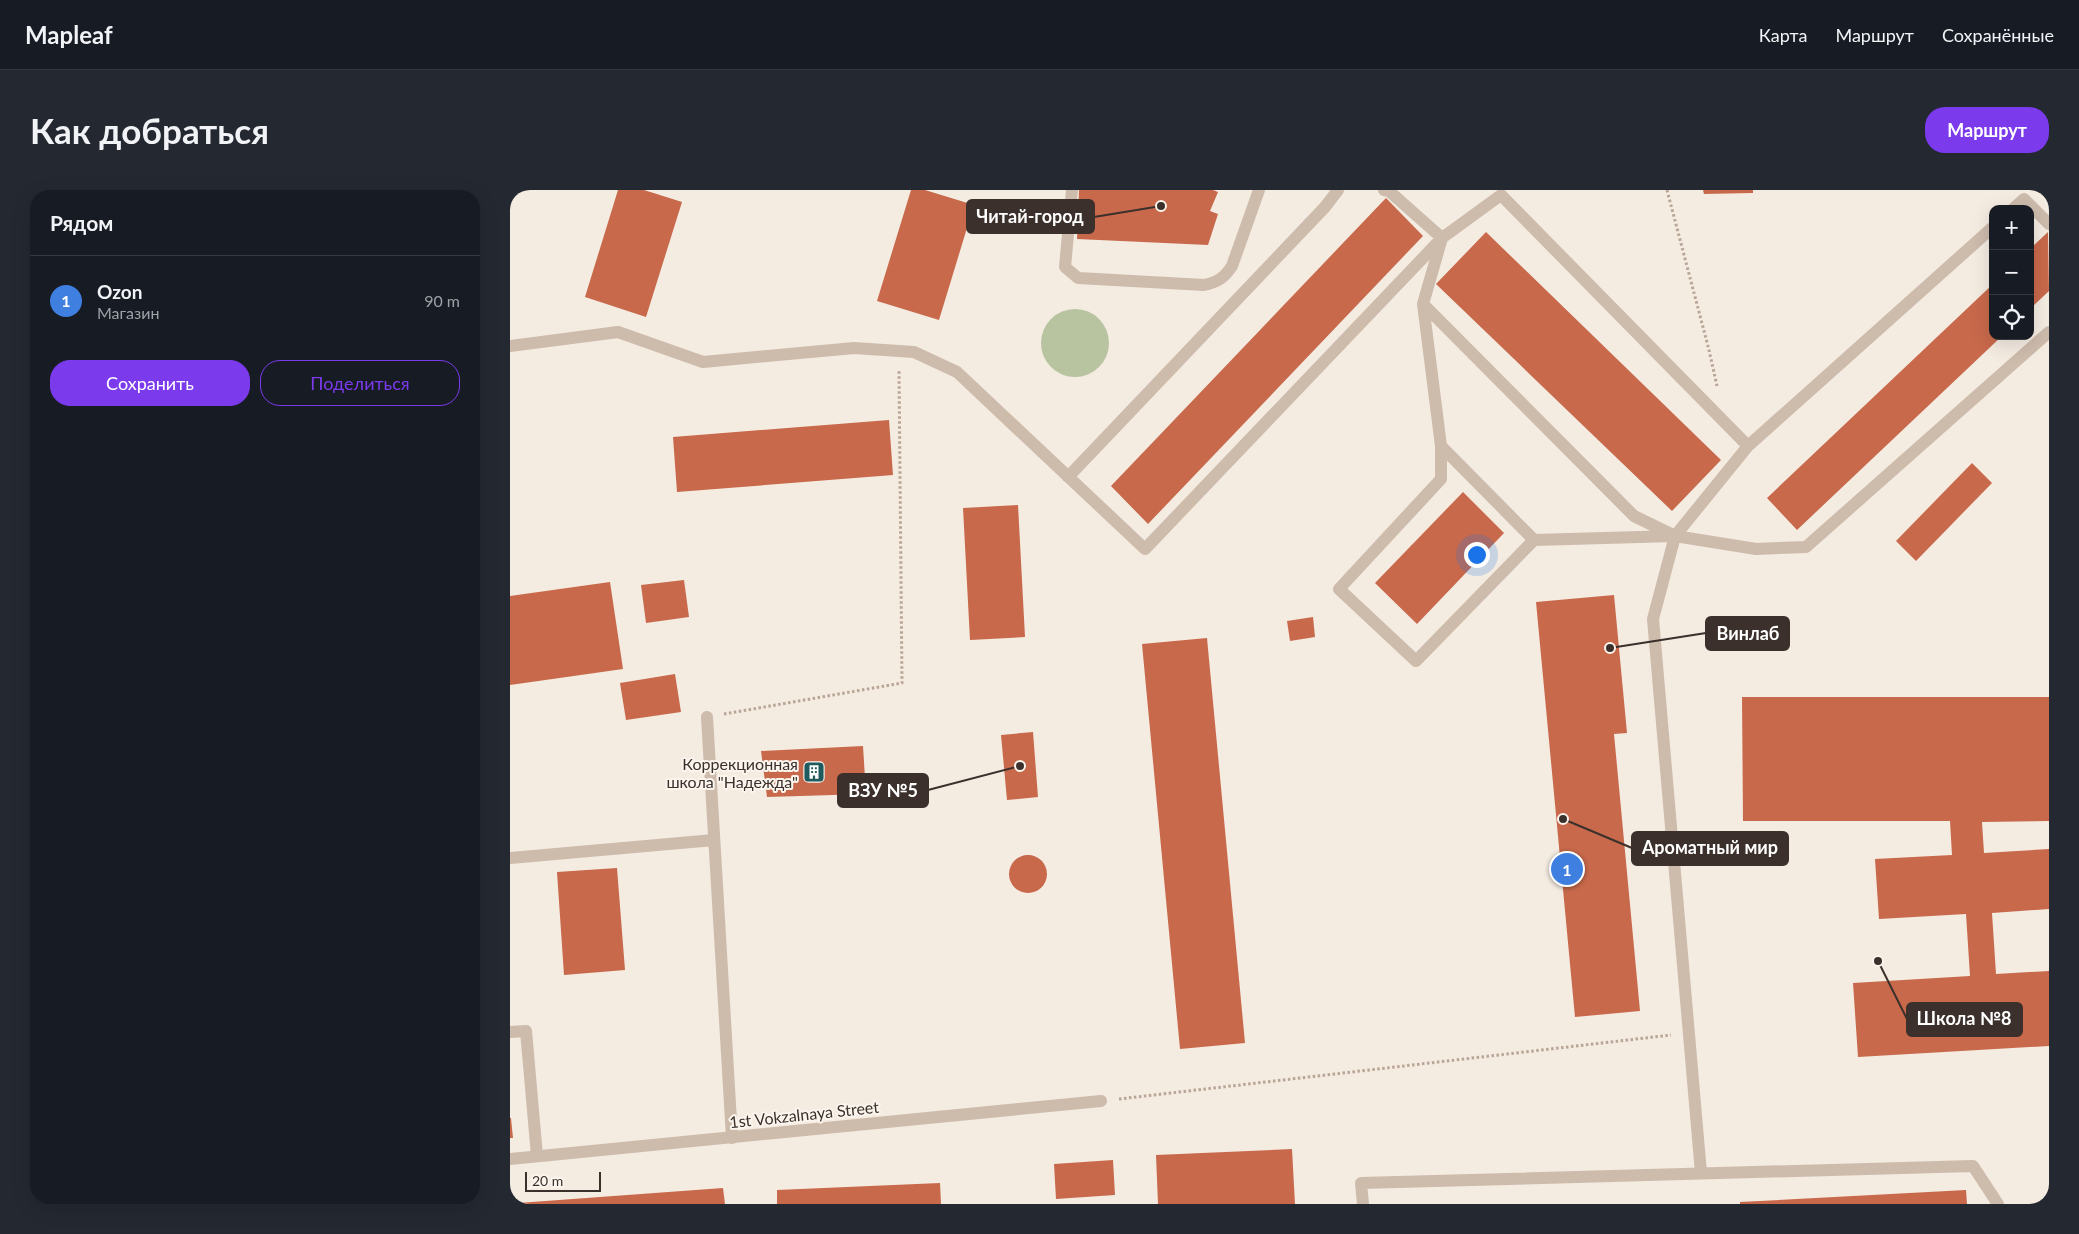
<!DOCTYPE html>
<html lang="ru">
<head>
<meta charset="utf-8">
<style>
	:root { --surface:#171b24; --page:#242831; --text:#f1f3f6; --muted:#9ea1a6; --line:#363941; --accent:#7c3aed }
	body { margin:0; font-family:Lato,sans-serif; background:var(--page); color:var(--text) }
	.controls { position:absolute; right:15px; top:15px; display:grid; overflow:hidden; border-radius:10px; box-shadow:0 5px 20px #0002 }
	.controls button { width:45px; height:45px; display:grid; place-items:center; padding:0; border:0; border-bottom:1px solid var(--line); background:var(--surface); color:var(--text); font:25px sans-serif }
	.scale { position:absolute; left:15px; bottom:12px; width:76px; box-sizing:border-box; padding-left:5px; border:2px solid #3b302b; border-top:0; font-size:14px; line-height:18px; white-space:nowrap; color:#3b302b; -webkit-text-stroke:4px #fbf5ee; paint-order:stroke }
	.you { position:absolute; left:966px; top:364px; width:18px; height:18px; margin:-12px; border:4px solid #fff; border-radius:50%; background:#1a73e8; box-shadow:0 0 0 8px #1a73e833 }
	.badge { display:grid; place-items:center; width:32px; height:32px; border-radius:50%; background:var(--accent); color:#fff; font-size:16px; font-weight:700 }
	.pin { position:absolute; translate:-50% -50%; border:2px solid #fff; box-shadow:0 1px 5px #0006 }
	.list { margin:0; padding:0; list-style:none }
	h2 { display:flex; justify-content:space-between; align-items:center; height:65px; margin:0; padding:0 20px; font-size:21px }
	h2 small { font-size:16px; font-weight:400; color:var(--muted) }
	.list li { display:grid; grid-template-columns:32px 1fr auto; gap:15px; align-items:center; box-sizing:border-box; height:90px; padding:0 20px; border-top:1px solid var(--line) }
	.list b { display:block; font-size:19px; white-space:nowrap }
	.list p { margin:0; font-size:16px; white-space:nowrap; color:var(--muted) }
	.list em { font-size:16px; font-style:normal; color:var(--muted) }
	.actions { display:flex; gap:10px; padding:15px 20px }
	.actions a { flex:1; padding:11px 0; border:1px solid var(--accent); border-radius:20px; text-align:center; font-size:18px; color:var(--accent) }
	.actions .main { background:var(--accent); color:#fff }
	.icon { flex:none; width:28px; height:28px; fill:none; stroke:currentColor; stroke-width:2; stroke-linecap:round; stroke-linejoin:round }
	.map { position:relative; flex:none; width:1539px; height:1014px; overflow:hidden; border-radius:20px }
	header { display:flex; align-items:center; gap:30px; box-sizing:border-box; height:70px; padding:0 25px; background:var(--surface); border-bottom:1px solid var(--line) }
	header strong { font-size:24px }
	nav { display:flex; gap:28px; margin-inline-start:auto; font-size:18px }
	.intro { display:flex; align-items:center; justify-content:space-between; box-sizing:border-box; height:120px; padding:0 30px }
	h1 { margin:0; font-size:35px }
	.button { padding:12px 22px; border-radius:20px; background:var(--accent); color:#fff; font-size:18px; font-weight:700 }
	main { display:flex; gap:30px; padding:0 30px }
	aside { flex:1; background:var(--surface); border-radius:20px; box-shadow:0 5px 20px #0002 }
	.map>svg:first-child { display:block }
</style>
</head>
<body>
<header>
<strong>Mapleaf</strong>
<nav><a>Карта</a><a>Маршрут</a><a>Сохранённые</a></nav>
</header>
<div class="intro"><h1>Как добраться</h1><a class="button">Маршрут</a></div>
<main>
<aside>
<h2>Рядом<small></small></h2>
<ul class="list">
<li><span class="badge" style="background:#3f7fe0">1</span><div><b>Ozon</b><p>Магазин</p></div><em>90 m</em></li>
</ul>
<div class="actions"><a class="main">Сохранить</a><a>Поделиться</a></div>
</aside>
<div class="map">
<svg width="1539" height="1014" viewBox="0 0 1539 1014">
	<rect width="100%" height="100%" fill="#f4ebe1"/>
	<path fill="#b8c4a0" d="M531 153a34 34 0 1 1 68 0a34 34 0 1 1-68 0Z"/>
	<path fill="#c8694b" d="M108,0H134L172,12L136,127L75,107Z
		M401,0H415L464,15L429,130L367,111Z
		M569,0H703L708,2L700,21L708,24L698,55L567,49Z
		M1193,0H1243V3L1194,4Z
		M876,8L913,46L638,334L601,296Z
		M976,42L1211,270L1162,321L926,94Z
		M1538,42L1539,101L1520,119V59Z
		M1483,94V146H1492L1287,340L1257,308Z
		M379,230L383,285L167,302L163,247Z
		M1462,273L1482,293L1406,371L1386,351Z
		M953,302L994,343L907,434L865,393Z
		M508,315L515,447L460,450L453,318Z
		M174,390L179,427L136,433L131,395Z
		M100,392L113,479L0,495V406Z
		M1104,405L1117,543L1104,544L1130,821L1065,827L1026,412Z
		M803,427L805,447L780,451L777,431Z
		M697,448L735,853L670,859L632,454Z
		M165,484L171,522L116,530L110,493Z
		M1232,507H1539V631L1472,632L1474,663L1539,659V719L1482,723L1486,784L1539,781V856L1348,867L1343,793L1460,786L1456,724L1369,729L1365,669L1442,665L1440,631H1233Z
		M523,542L528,607L497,610L491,545Z
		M353,556L356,604L257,607L251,561Z
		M499 684a19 19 0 1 1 38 0a19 19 0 1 1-38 0Z
		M107,678L115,780L54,785L47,682Z
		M0,928H1L3,948H0Z
		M782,959L785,1014H648L646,965Z
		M603,970L605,1005L546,1009L544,974Z
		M430,993L431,1014H267V1000Z
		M213,998L215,1014H8V1013Z
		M1456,1000L1457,1014H1230V1012Z"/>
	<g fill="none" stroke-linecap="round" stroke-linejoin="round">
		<path stroke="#b9a596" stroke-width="3" stroke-dasharray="2.5 2.5" stroke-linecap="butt" d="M1157,0L1199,160L1207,196
			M214,524L392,493L389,179
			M609,909L1161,845"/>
		<path stroke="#cdbbac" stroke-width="12" d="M562,0L555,77L568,88L694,95C708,92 714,88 722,76L749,0
			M1503,19L1514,9L1539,34
			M913,114L1124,326L1165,346L1238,256L991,5L932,48L913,114L931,256V289L829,399L906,471L1024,350L1165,346L1246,359L1296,357L1539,142
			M0,156L108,142L193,172L344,158L404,162L447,182L635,359L932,48L879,1L874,0
			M931,256L1024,350
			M1238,256L1483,37
			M558,287L815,17L828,0
			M1165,346L1143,429L1191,983
			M197,527L222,948
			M0,668L204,650
			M0,842L16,841L27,966
			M853,1014L851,993L1463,976L1488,1014"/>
		<path stroke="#cdbbac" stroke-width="12" d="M0,969L591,911"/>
	</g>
	<defs>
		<g id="building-square" transform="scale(1.125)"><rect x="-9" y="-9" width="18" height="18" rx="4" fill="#1f5a5e" stroke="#fbf5ee"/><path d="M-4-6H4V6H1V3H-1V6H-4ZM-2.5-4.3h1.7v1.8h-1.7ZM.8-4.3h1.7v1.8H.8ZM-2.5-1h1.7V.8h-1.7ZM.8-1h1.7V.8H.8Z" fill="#fff"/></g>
	</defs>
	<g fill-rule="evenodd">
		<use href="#building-square" x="304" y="582"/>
	</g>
	<g text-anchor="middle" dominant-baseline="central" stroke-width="4" stroke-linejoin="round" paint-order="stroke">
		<g font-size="16" fill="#3b302b" stroke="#fbf5ee" text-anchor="end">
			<text x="288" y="573">Коррекционная<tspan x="288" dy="18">школа "Надежда"</tspan></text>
		</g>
		<g font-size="16" fill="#3b302b" stroke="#fbf5ee">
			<text transform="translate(294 924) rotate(-6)">1st Vokzalnaya Street</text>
		</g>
	</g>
	<path fill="none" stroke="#3b302b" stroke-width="2" d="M651 16L584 27M1100 458L1196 443M510 576L418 600M1053 629L1122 658M1368 771L1397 829"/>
	<g fill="#3b302b" stroke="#fbf5ee" stroke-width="2">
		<circle cx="651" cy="16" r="5"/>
		<circle cx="1100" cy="458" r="5"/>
		<circle cx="510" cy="576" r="5"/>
		<circle cx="1053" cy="629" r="5"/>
		<circle cx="1368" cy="771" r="5"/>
	</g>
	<g fill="#3b302b" stroke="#3b302b" stroke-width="2">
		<rect x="457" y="10" width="127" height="33" rx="5"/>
		<rect x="1196" y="427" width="83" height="33" rx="5"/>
		<rect x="328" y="584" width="90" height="33" rx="5"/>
		<rect x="1122" y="642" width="156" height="33" rx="5"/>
		<rect x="1397" y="813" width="115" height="33" rx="5"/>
	</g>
	<g font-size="18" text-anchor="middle" font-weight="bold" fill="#fff">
		<text x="520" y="33">Читай-город</text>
		<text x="1238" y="450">Винлаб</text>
		<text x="373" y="607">ВЗУ №5</text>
		<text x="1200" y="664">Ароматный мир</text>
		<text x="1454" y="835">Школа №8</text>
	</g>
</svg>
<div class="controls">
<button>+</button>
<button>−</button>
<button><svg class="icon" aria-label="locate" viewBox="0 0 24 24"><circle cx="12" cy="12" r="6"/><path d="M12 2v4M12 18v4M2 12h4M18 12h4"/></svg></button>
</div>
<div class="scale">20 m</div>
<div class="you"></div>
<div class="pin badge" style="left:1057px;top:679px;background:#3f7fe0">1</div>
</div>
</main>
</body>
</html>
